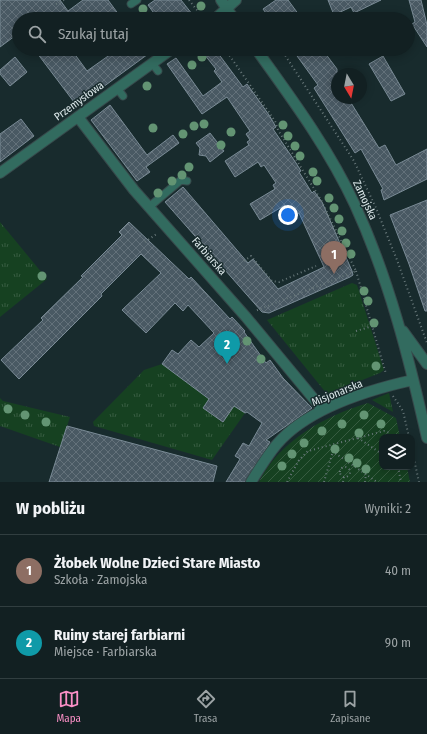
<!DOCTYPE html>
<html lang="pl">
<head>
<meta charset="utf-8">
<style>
	:root { --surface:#122022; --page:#1b282a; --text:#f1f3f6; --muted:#9ca3a5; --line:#313e40; --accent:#fa8fc6 }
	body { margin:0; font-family:"Fira Sans Condensed",sans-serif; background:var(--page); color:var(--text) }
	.controls { position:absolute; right:12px; bottom:12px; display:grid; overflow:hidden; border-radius:8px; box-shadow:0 2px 10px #0003 }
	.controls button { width:36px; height:36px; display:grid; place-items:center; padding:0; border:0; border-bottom:1px solid var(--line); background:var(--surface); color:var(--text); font:20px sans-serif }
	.compass { position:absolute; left:331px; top:68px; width:36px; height:36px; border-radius:50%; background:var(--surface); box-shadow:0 2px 10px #0003; rotate:170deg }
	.you { position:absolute; left:288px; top:215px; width:14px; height:14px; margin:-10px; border:3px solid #fff; border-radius:50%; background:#1a73e8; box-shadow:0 0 0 6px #1a73e833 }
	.badge { display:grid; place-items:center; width:26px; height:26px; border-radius:50%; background:var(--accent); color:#fff; font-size:13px; font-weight:700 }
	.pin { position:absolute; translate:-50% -33px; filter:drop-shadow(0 1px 2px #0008) }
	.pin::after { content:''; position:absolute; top:21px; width:14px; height:12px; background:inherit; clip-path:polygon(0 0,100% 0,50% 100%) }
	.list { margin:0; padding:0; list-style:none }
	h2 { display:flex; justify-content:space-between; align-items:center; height:52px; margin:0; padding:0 16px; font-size:17px }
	h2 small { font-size:13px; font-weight:400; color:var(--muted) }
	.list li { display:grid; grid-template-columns:26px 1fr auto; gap:12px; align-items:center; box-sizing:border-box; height:72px; padding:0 16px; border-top:1px solid var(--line) }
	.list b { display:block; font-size:15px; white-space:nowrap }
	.list p { margin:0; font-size:13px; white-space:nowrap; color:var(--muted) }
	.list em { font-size:13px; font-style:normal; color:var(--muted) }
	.icon { flex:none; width:22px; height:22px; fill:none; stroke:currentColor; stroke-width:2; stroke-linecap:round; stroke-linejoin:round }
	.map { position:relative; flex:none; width:427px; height:482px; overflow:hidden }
	.search { position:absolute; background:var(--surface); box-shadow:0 2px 10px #0003; left:12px; right:12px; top:12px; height:44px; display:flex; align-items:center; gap:10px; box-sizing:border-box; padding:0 14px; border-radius:22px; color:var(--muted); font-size:15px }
	.sheet { height:196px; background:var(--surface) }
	nav { display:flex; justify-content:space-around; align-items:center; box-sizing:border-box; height:56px; border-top:1px solid var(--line); background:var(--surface); font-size:11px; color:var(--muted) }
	nav a { display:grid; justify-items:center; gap:2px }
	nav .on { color:var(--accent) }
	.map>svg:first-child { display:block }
</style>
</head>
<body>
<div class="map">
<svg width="427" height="482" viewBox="0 0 427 482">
	<defs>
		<pattern id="grass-tufts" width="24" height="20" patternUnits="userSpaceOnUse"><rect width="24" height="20" fill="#164121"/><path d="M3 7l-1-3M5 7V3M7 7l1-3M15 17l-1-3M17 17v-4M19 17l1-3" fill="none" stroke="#375c41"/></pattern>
		<pattern id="garden-furrows" width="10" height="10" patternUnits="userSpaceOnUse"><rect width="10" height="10" fill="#164121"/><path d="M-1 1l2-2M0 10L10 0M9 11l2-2" fill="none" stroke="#375c41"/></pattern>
		<pattern id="building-cross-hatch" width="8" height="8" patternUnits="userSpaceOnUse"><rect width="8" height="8" fill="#495963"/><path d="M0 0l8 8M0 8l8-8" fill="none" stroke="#63717a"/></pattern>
	</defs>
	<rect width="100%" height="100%" fill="#182b2d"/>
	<path fill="url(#grass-tufts)" d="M0,222L47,279L0,317Z
		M352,283L357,285L384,370L380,373L327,394L267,320Z
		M162,364L209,399L203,408L222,422L234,406L245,413L212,460L94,426L93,422L144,370Z
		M389,393L393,412L372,400Z
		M0,398L3,401L70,417L60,447L0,426Z"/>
	<path fill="url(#garden-furrows)" d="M368,403L396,418L400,437H382V467H407L410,482H259C279,441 326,415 368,403Z"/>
	<path fill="url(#building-cross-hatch)" stroke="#7a8b96" d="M0,0H60L68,11L83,0H108L122,19H19V33L0,47Z
		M155,0H181L196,19H158L148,5Z
		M276,0H288L302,19H270L263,9Z
		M328,0H381L354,13L351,7L334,15Z
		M409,0H421L427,25V47L412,24L415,22Z
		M34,49H71L87,71L118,49H155L77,106Z
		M200,49H215L243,87L247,84L269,115L276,127L273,129L296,163L301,171L299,172L312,193L314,191L322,202L352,271L353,275L350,277L269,313L262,312L165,202L183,187L248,263L253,259L278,289L324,267L299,213L295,215L290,207L287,208L285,205L260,220L250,204L275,189L273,185L276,183L264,165L261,167L258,162L235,177L225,161L249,145L247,142L250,140L246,134L250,131L227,97L202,114L167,64L176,58L203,96L222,82L214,71L216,69Z
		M292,49H322L337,69V98H348L379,148L385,145L396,165L427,149V179L384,200L381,190L383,189L361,149L355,153L314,88L318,85Z
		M383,56L405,94L391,101L369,64Z
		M15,57L27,72L10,86L0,74V70Z
		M110,105L147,155L173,135L179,143L146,167L150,172L137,181L91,120Z
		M21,119L34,136L0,162V134Z
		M210,133L224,151L210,162L206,156L199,155L200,148L196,143Z
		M427,200V311H425L409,264L390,215Z
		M129,222L189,279L191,277L230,319L232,317L245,331L244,332L266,363L270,360L283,378L312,408L266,440L270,442L245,482H226L240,459L235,456L243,443L249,446L262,423L247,412L245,413L234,406L223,422L203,408L209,399L162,364L172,350L178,354L191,340L199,347L214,333L188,305L183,311L175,303L146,333L122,310L161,273L141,254L101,294L102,296L19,379L1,360L43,320L41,318L83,277L81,276L122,235L119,232Z
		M67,426L217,466L213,482H49Z"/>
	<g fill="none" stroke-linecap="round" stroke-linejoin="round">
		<g stroke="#37494b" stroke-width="9">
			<path id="lane" d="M131,4L137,0
				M152,63L158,71
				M117,88L123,96
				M149,207L181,180L187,181"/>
		</g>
		<g stroke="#37494b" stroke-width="12">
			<path id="street" d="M221,0L234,19
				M215,19L236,0
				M256,49C292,99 329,149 355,205C389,279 409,358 427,438
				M78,117L134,190L246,317L323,410
				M0,173L172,49
				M403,331L427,364
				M251,482C259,469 267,456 277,444C308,408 368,390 413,380"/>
		</g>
		<path stroke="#69797b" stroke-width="2" stroke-dasharray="1 3" stroke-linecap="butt" d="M189,0L204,19
			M56,4L64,0
			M225,49L275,121L278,130L321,200L356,271L255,311
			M281,49L354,161L376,208L397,260L427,343
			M145,242L158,233
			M244,261L251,256L272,281L279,282L316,266
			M356,271L386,374
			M356,331L373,326
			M393,396L403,411L409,437
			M358,438L382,454
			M412,450L419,482
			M332,451L377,482
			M398,467L401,482
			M340 472a5 5 0 1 1 10 0a5 5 0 1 1-10 0Z
			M287,482L299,460L308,451L384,431L390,433L391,437
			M324,482L335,444
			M343,482L344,477
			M365,482L366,474"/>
		<use href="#lane" stroke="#326b5f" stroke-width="7"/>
		<use href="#street" stroke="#326b5f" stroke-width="10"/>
	</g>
	<g fill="#639473">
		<circle cx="201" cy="6" r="4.5"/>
		<circle cx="143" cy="9" r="4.5"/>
		<circle cx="202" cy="57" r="4.5"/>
		<circle cx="192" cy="65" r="4.5"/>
		<circle cx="147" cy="86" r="4.5"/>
		<circle cx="204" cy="124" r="4.5"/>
		<circle cx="283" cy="125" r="4.5"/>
		<circle cx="194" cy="126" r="4.5"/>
		<circle cx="153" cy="128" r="4.5"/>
		<circle cx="231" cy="132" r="4.5"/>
		<circle cx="183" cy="134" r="4.5"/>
		<circle cx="288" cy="136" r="4.5"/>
		<circle cx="221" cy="145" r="4.5"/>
		<circle cx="295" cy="146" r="4.5"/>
		<circle cx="300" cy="156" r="4.5"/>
		<circle cx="189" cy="167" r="4.5"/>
		<circle cx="313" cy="172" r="4.5"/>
		<circle cx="182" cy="175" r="4.5"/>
		<circle cx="172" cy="181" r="4.5"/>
		<circle cx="317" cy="181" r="4.5"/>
		<circle cx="158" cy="193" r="4.5"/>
		<circle cx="329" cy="198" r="4.5"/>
		<circle cx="334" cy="208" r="4.5"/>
		<circle cx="339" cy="219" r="4.5"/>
		<circle cx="342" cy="231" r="4.5"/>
		<circle cx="346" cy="243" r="4.5"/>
		<circle cx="351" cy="254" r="4.5"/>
		<circle cx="42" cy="276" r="4.5"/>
		<circle cx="364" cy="291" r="4.5"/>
		<circle cx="368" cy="301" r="4.5"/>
		<circle cx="374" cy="323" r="4.5"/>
		<circle cx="247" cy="341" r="4.5"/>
		<circle cx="261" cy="359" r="4.5"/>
		<circle cx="376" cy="366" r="4.5"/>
		<circle cx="8" cy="409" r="4.5"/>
		<circle cx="25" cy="415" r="4.5"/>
		<circle cx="364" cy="415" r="4.5"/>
		<circle cx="46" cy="422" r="4.5"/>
		<circle cx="342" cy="424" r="4.5"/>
		<circle cx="381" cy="424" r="4.5"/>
		<circle cx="322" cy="431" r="4.5"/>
		<circle cx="359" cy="433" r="4.5"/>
		<circle cx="304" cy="443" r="4.5"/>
		<circle cx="335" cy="449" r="4.5"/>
		<circle cx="292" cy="454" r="4.5"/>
		<circle cx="349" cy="458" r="4.5"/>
		<circle cx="357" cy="463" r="4.5"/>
		<circle cx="282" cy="466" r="4.5"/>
		<circle cx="366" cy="469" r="4.5"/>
	</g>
	<g text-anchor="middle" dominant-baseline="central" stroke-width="3" stroke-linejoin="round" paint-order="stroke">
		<g font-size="11" fill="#dce8ea" stroke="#182b2d">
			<text transform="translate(79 101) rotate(-36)">Przemysłowa</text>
			<text transform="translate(365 200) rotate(65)">Zamojska</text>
			<text transform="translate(209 256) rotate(49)">Farbiarska</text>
			<text transform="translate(337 393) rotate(-22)">Misjonarska</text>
		</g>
	</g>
</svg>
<div class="controls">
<button><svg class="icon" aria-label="layers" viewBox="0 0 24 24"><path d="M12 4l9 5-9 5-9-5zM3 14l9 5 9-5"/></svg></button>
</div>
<svg class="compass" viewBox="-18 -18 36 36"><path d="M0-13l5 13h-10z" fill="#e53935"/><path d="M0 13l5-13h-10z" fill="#9ca3a5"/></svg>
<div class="you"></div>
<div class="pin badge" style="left:334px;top:274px;background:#8d6e63">1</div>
<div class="pin badge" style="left:227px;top:364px;background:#0f9aa8">2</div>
<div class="search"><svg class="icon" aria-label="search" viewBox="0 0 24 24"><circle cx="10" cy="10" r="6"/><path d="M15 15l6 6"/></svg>Szukaj tutaj</div>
</div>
<section class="sheet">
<h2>W pobliżu<small>Wyniki: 2</small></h2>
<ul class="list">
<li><span class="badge" style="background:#8d6e63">1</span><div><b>Żłobek Wolne Dzieci Stare Miasto</b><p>Szkoła · Zamojska</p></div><em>40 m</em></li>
<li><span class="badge" style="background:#0f9aa8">2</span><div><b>Ruiny starej farbiarni</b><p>Miejsce · Farbiarska</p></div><em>90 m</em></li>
</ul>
</section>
<nav>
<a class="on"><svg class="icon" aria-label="map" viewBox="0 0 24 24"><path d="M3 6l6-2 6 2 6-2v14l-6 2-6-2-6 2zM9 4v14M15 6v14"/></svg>Mapa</a>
<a><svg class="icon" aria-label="directions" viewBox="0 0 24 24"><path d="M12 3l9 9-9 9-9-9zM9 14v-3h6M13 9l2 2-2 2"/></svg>Trasa</a>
<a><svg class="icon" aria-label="saved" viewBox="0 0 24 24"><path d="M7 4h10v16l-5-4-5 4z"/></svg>Zapisane</a>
</nav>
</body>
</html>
